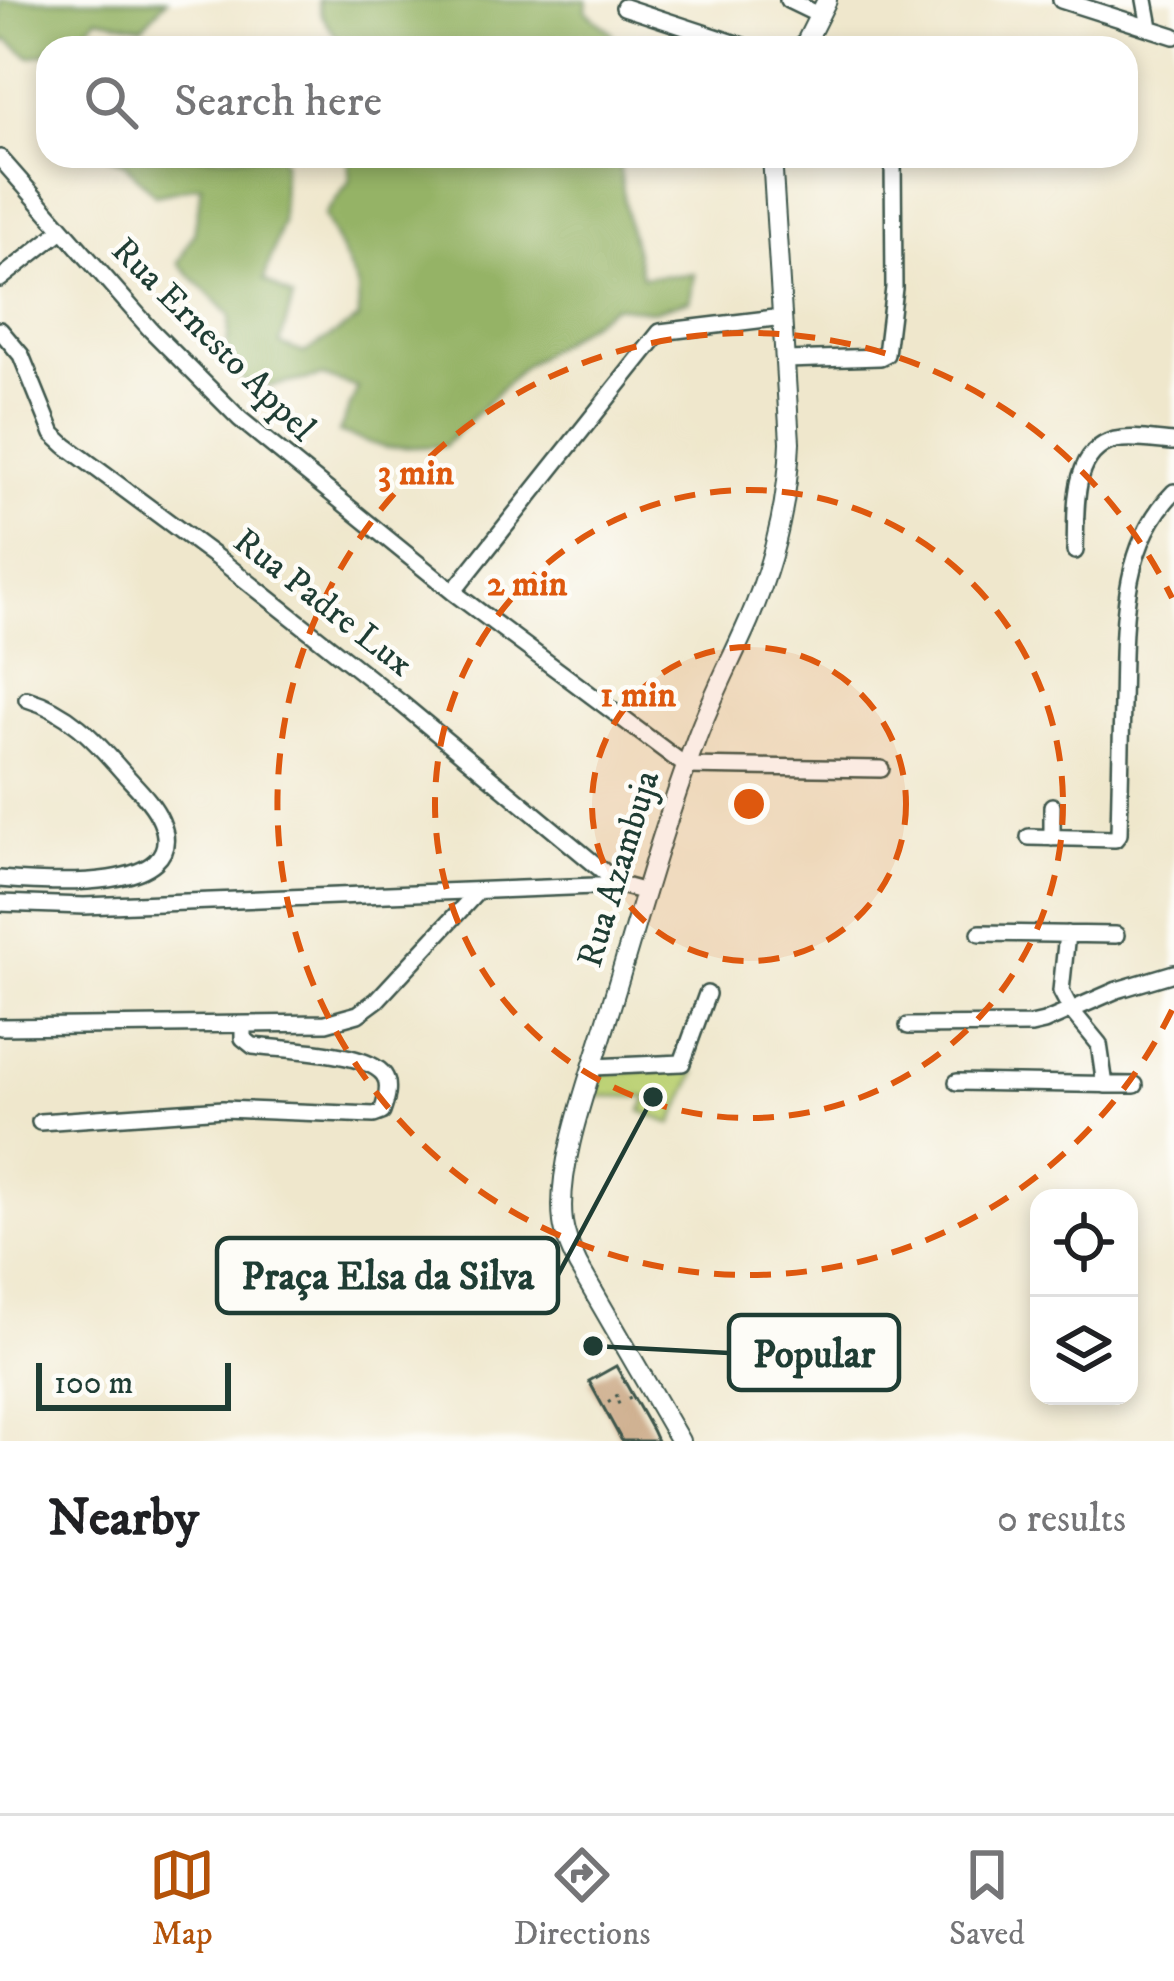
<!DOCTYPE html>
<html lang="en">
<head>
<meta charset="utf-8">
<style>
	:root { --surface:#fff; --page:#f2f2f2; --text:#202124; --muted:#757577; --line:#e0e0e0; --accent:#b45309 }
	body { margin:0; font-family:"IM FELL DW Pica",serif; background:var(--page); color:var(--text) }
	.controls { position:absolute; right:36px; bottom:36px; display:grid; overflow:hidden; border-radius:24px; box-shadow:0 6px 18px #0003 }
	.controls button { width:108px; height:108px; display:grid; place-items:center; padding:0; border:0; border-bottom:3px solid var(--line); background:var(--surface); color:var(--text); font:60px sans-serif }
	.scale { position:absolute; left:36px; bottom:30px; width:195px; box-sizing:border-box; padding-left:12px; border:6px solid #1f3d34; border-top:0; font-size:33px; line-height:42px; white-space:nowrap; color:#1f3d34; -webkit-text-stroke:9px #fdfcf7; paint-order:stroke }
	.list { margin:0; padding:0; list-style:none }
	h2 { display:flex; justify-content:space-between; align-items:center; height:156px; margin:0; padding:0 48px; font-size:51px }
	h2 small { font-size:39px; font-weight:400; color:var(--muted) }
	.icon { flex:none; width:66px; height:66px; fill:none; stroke:currentColor; stroke-width:2; stroke-linecap:round; stroke-linejoin:round }
	.map { position:relative; flex:none; width:1174px; height:1441px; overflow:hidden }
	.search { position:absolute; background:var(--surface); box-shadow:0 6px 18px #0003; left:36px; right:36px; top:36px; height:132px; display:flex; align-items:center; gap:30px; box-sizing:border-box; padding:0 42px; border-radius:36px; color:var(--muted); font-size:45px }
	.sheet { height:372px; background:var(--surface) }
	nav { display:flex; justify-content:space-around; align-items:center; box-sizing:border-box; height:168px; border-top:3px solid var(--line); background:var(--surface); font-size:33px; color:var(--muted) }
	nav a { display:grid; justify-items:center; gap:6px }
	nav .on { color:var(--accent) }
	.map>svg:first-child { display:block }
</style>
</head>
<body>
<div class="map">
<svg width="1174" height="1441" viewBox="0 0 1174 1441">
	<rect width="100%" height="100%" fill="#fdfcf7"/>
	<filter id="ink" filterUnits="userSpaceOnUse"><feTurbulence type="fractalNoise" baseFrequency=".00833" numOctaves="2"/><feDisplacementMap in="SourceGraphic" scale="24" xChannelSelector="R" yChannelSelector="G"/><feConvolveMatrix kernelMatrix="1 2 1 2 8 2 1 2 1" color-interpolation-filters="sRGB"/></filter>
	<filter id="wash" filterUnits="userSpaceOnUse"><feTurbulence type="fractalNoise" baseFrequency=".004" numOctaves="4" result="noise"/><feDisplacementMap in="SourceGraphic" scale="48" xChannelSelector="R" yChannelSelector="G"/><feGaussianBlur stdDeviation="2.7" result="paint"/><feColorMatrix in="noise" values="0 0 0 0 0 0 0 0 0 0 0 0 0 0 0 0 0 1.4 0 .05"/><feComposite in="paint" operator="in"/></filter>
	<g filter="url(#wash)">
		<rect width="100%" height="100%" fill="#efe7cc"/>
		<path fill="#bcd175" stroke="#6e8754" stroke-width="3" d="M673,1069L696,1073L672,1124L641,1111L648,1097L593,1096L602,1072Z"/>
		<path fill="#95b366" stroke="#5a784d" stroke-width="3" d="M0,0H167L142,27L97,18L70,48H48V53L30,57L6,39L0,45Z
			M318,0H587L586,11L612,33L616,48H344L321,14Z
			M108,156H278L283,160L282,223L264,280L293,298L280,344L304,353L359,319L358,287L324,215L350,181L348,156H618L627,219L642,277L694,274L690,300L653,311L614,306L523,367L444,446L385,448L339,432L358,388L323,376L252,390L226,359L230,315L178,263L194,233L202,185L155,195L124,163Z"/>
		<g id="blocks">
			<path fill="#c6a17c" d="M616,1366L652,1430L657,1441H622L589,1381Z"/>
		</g>
	</g>
	<g filter="url(#ink)">
		<use href="#blocks" fill-opacity="0" stroke="#3e564b" stroke-width="3"/>
		<g fill="none" stroke-linecap="round" stroke-linejoin="round">
			<g stroke="#3e564b" stroke-width="20">
				<path id="minor" d="M788,0L819,15
					M1061,0L1174,36
					M1145,0L1150,27
					M624,7L749,48
					M0,158L151,330L240,419L453,592L686,766L881,769
					M0,279L62,230
					M0,330L21,355L53,434L66,446L224,563L402,704L620,885L646,892
					M786,360L880,357L886,354L894,288L893,156
					M1075,551C1077,514 1069,452 1115,440C1133,436 1156,441 1174,442
					M453,592L660,332L783,317
					M1029,837L1115,839L1119,834C1120,790 1121,747 1122,703C1124,631 1119,547 1174,492
					M1052,838V806
					M0,879C38,882 193,896 161,821C153,802 135,786 121,770C94,739 68,711 27,699
					M0,903L84,906L620,885
					M980,933L1116,935
					M1067,934L1061,991L1071,1010L1099,1044L1105,1085
					M908,1026L1031,1025L1044,1022L1117,990L1174,973
					M0,1027L326,1023L358,1014L377,1000L478,891
					M593,1067L682,1063L707,994
					M957,1082L1135,1085
					M40,1122L223,1109L374,1115L382,1112C386,1101 391,1085 384,1075C367,1051 283,1050 253,1046L243,1038V1025"/>
			</g>
			<g stroke="#3e564b" stroke-width="22">
				<path id="major" d="M803,48L827,0
					M680,1441L578,1265C572,1252 565,1238 563,1222C556,1166 589,1080 605,1026C635,929 661,831 697,737C712,697 732,659 749,620C773,564 788,502 790,442L772,156"/>
			</g>
			<path stroke="#3e564b" stroke-width="3" stroke-dasharray="3 9" stroke-linecap="butt" d="M618,1395L608,1400L612,1406L637,1394"/>
			<use href="#minor" stroke="#fff" stroke-width="15"/>
			<use href="#major" stroke="#fff" stroke-width="18"/>
		</g>
	</g>
	<circle cx="749" cy="804" r="157" fill="#de580e" fill-opacity=".12"/>
	<g fill="none" stroke="#de580e" stroke-width="6" stroke-dasharray="21 15">
		<circle cx="749" cy="804" r="157"/>
		<circle cx="749" cy="804" r="314"/>
		<path d="M1172 1010A471 471 0 1 1 1172 598"/>
	</g>
	<g text-anchor="middle" dominant-baseline="central" stroke-width="9" stroke-linejoin="round" paint-order="stroke">
		<g font-size="36" fill="#1f3d34" stroke="#fdfcf7">
			<text transform="translate(213 340) rotate(45)">Rua Ernesto Appel</text>
			<text transform="translate(323 603) rotate(38)">Rua Padre Lux</text>
			<text transform="translate(619 869) rotate(-73)">Rua Azambuja</text>
		</g>
	</g>
	<circle cx="749" cy="804" r="18" fill="#de580e" stroke="#fdfcf7" stroke-width="6"/>
	<g font-size="36" text-anchor="middle" font-weight="bold" fill="#de580e" stroke="#fdfcf7" stroke-width="9" stroke-linejoin="round" paint-order="stroke">
		<text x="416" y="484">3 min</text>
		<text x="527" y="595">2 min</text>
		<text x="638" y="706">1 min</text>
	</g>
	<path fill="none" stroke="#1f3d34" stroke-width="4.5" d="M653 1097L558 1275M593 1346L729 1353"/>
	<g fill="#1f3d34" stroke="#fdfcf7" stroke-width="4.5">
		<circle cx="653" cy="1097" r="12"/>
		<circle cx="593" cy="1346" r="12"/>
	</g>
	<g fill="#fdfcf7" stroke="#1f3d34" stroke-width="4.5">
		<rect x="217" y="1238" width="341" height="75" rx="12"/>
		<rect x="729" y="1315" width="170" height="75" rx="12"/>
	</g>
	<g font-size="39" text-anchor="middle" font-weight="bold" fill="#1f3d34">
		<text x="388" y="1289">Praça Elsa da Silva</text>
		<text x="814" y="1367">Popular</text>
	</g>
</svg>
<div class="controls">
<button><svg class="icon" aria-label="locate" viewBox="0 0 24 24"><circle cx="12" cy="12" r="6"/><path d="M12 2v4M12 18v4M2 12h4M18 12h4"/></svg></button>
<button><svg class="icon" aria-label="layers" viewBox="0 0 24 24"><path d="M12 4l9 5-9 5-9-5zM3 14l9 5 9-5"/></svg></button>
</div>
<div class="scale">100 m</div>
<div class="search"><svg class="icon" aria-label="search" viewBox="0 0 24 24"><circle cx="10" cy="10" r="6"/><path d="M15 15l6 6"/></svg>Search here</div>
</div>
<section class="sheet">
<h2>Nearby<small>0 results</small></h2>
<ul class="list">
</ul>
</section>
<nav>
<a class="on"><svg class="icon" aria-label="map" viewBox="0 0 24 24"><path d="M3 6l6-2 6 2 6-2v14l-6 2-6-2-6 2zM9 4v14M15 6v14"/></svg>Map</a>
<a><svg class="icon" aria-label="directions" viewBox="0 0 24 24"><path d="M12 3l9 9-9 9-9-9zM9 14v-3h6M13 9l2 2-2 2"/></svg>Directions</a>
<a><svg class="icon" aria-label="saved" viewBox="0 0 24 24"><path d="M7 4h10v16l-5-4-5 4z"/></svg>Saved</a>
</nav>
</body>
</html>
